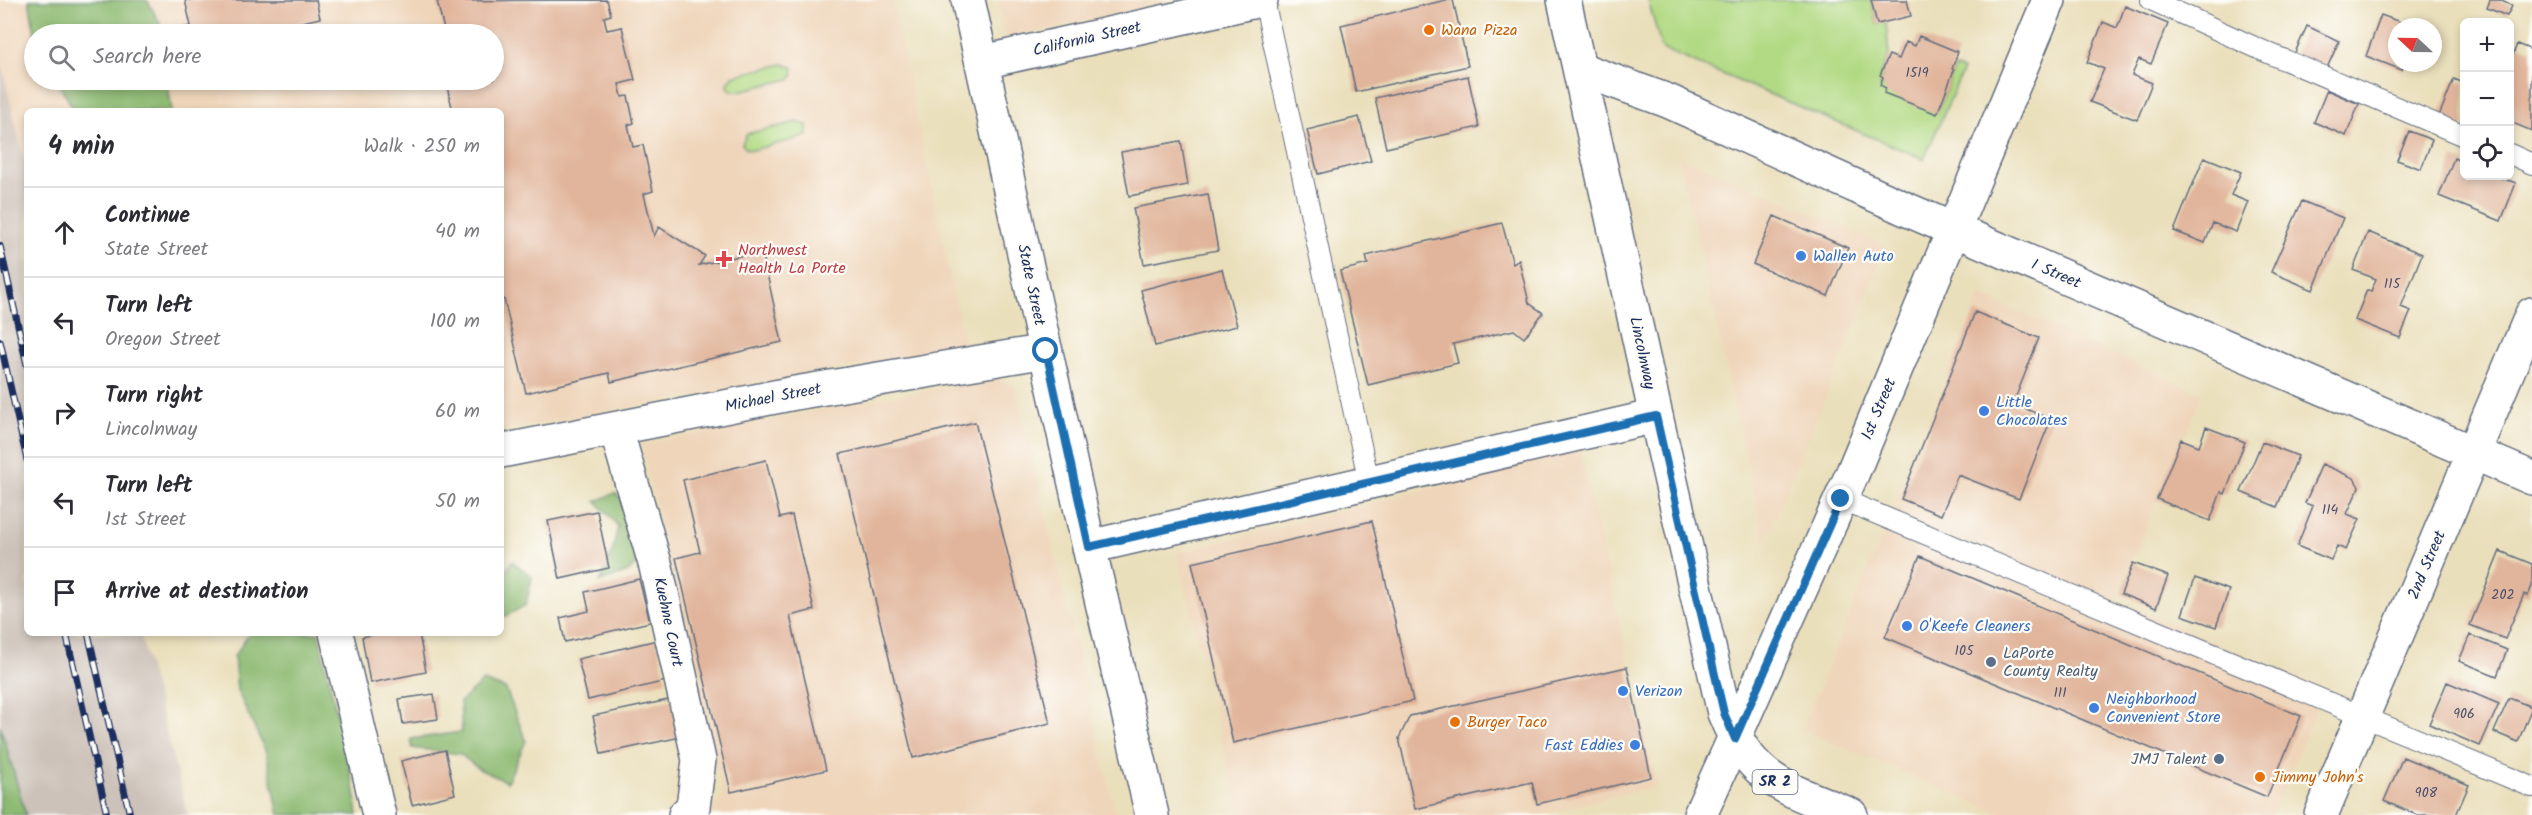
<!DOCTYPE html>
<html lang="en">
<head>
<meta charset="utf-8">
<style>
	:root { --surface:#fff; --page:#f2f2f3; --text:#2b2b33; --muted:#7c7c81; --line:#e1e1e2 }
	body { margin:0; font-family:Kalam,sans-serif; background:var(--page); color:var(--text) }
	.controls { position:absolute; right:18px; top:18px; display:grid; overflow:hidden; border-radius:9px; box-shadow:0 3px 9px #0003 }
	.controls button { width:54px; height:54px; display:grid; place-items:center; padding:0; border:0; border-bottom:2px solid var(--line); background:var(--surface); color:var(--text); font:30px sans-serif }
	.compass { position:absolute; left:2388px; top:18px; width:54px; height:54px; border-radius:50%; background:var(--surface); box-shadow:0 3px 9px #0003; rotate:292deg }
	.stop { position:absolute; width:18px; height:18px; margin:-14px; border:4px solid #1f6fb2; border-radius:50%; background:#fff }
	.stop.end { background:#1f6fb2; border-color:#fff; box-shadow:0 2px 6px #0008 }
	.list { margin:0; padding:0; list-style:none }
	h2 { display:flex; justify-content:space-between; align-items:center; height:78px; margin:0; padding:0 24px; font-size:26px }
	h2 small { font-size:20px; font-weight:400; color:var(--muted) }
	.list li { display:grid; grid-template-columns:39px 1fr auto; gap:18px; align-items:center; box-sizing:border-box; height:90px; padding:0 24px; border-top:2px solid var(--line) }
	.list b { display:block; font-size:22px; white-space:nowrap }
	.list p { margin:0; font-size:20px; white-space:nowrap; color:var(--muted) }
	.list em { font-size:20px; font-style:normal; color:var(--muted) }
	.icon { flex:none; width:33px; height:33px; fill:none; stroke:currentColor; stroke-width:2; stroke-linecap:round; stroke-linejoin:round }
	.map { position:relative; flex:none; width:2532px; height:815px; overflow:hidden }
	.search { position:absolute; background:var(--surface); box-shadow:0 3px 9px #0003; left:24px; top:24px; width:480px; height:66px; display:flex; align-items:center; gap:15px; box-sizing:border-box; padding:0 21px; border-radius:33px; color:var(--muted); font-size:22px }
	.panel { position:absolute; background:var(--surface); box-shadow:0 3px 9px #0003; left:24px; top:108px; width:480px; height:528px; border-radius:9px }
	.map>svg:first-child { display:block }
</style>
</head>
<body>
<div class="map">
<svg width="2532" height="815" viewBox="0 0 2532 815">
	<rect width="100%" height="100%" fill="#fdfcf7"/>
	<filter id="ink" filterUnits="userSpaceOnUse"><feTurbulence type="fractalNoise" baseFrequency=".0167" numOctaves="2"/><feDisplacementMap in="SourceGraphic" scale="12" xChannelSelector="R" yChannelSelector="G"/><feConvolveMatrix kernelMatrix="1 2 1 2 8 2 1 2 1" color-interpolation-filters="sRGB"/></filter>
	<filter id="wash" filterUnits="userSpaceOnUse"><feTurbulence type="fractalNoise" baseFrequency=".008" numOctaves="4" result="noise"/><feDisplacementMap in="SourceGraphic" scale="24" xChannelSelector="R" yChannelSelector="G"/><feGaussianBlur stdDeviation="1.35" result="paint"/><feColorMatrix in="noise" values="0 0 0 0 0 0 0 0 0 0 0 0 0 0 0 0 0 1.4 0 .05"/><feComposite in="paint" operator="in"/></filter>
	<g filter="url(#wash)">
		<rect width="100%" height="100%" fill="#eadfbb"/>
		<path fill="#efd6bb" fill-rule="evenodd" d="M0,0H892L965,346L501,431V111H27V172L0,58ZM34,34H494V80H34Z
			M997,0H1175L1006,39Z
			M1679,156L1886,245L1861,311L1765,542Z
			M1980,295L2202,394L2115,601L2325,689L2272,815H2005L1802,730Z
			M996,377L1015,386L1116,815H711L723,794L641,444Z
			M1580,450L1657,786L1539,815H1240L1177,553Z"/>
		<path fill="#cdc2b9" d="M0,58L27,172V633H140L188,815H0Z"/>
		<path fill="#b2da84" stroke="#668471" stroke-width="1.5" d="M1648,0H1871L1877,24L1886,22L1889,55L1880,75L1883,77L1880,85L1937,114L1954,70L1956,68L1963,70L1924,159L1662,49Z
			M783,64L793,67V76L790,79L739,91H732L727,85L733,76Z
			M797,122L807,125V135L804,137L753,150L746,149L742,144L747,134Z"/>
		<path fill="#8dba72" stroke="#547468" stroke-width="1.5" d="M29,0H147L160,23L161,34H35Z
			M56,80H167L172,111H75Z
			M615,493L635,510L645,554L628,572L600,582L613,550L618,526L596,501Z
			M512,561L532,577L526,605L506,616L501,615V575H504Z
			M250,633H318L355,791L358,815H279L266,752L237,690L234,656Z
			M483,681L506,689L526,741L507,782L479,769L460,754L412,748L411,739L462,732L460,702Z
			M0,725L26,815H0Z"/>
		<g id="blocks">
			<path fill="#e1b59b" d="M185,0H316L320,18L285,26L287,34H174L173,30L191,26Z
				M607,0L611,15L604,17L607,30L622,27L635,80L619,84L622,97L628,96L634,123L628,125L633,147L643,145L653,191L644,194L654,236L659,227L705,256L699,265L762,251L782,342L611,382L609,373L526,393L504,299H501V111H453L447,87L456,84L455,80H494V34H445L437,1Z
				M1446,0H1453L1468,66L1356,92L1341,25Z
				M1871,0H1907L1911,16L1877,24Z
				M2490,0H2500L2512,6L2507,16L2487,8Z
				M2125,6L2168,24L2151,64L2139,59L2132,75L2152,83L2137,120L2090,102L2104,69L2087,62L2103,22L2117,28Z
				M2381,15L2414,27H2397V63H2405L2402,70L2366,56Z
				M2307,26L2339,41L2326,70L2294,55Z
				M1919,36L1958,52L1952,69L1954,70L1937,114L1884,93L1886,88L1880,85L1883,77L1880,75L1889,55L1899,59L1906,42L1915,46Z
				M2517,44L2532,50V131L2510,122V63Z
				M1468,76L1479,127L1386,148L1375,98Z
				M2454,79L2464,83V127L2439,116Z
				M2327,90L2359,104L2346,136L2314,122Z
				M1359,117L1371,161L1318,174L1307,130Z
				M2409,131L2432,140L2421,169L2397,160Z
				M1181,141L1188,185L1129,196L1121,152Z
				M2204,157L2241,172L2231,195L2248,202L2236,232L2213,223L2205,243L2174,231Z
				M2454,158L2464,163V176H2496L2516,183L2501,221L2439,196Z
				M1208,194L1218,250L1144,264L1133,208Z
				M2302,201L2343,218L2313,290L2271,272Z
				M1774,216L1848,248L1828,296L1753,264Z
				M1502,223L1513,264L1519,260L1529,303L1543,313L1524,338L1514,330L1453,344L1458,363L1368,385L1340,271L1368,264L1366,256Z
				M2368,232L2422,254L2401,307L2411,311L2400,338L2355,320L2367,290L2371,291L2376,279L2353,270Z
				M1222,269L1237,326L1155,346L1141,290Z
				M1975,312L2039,338L2013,404L2051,419L2019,499L1958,475L1941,515L1901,499Z
				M975,422L1050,723L913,758L840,454Z
				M2206,427L2245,442L2225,494L2221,492L2210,521L2157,499L2181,439L2199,446Z
				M2262,442L2298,456L2277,507L2241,492Z
				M766,460L780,518L792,515L814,610L790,616L826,770L731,792L676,558L700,552L683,480Z
				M2322,464L2354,478L2359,487L2347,514L2360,519L2346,550L2337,546L2331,560L2297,546L2313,506L2305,503Z
				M597,511L609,568L560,579L548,521Z
				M1372,521L1413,701L1233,743L1192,563Z
				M2500,551L2532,564V586L2528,596L2524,594L2505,639L2470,625Z
				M1920,556L2301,716L2267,797L1885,637Z
				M2133,563L2168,576L2156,608L2121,594Z
				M2195,578L2229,590L2216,627L2182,615Z
				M639,579L650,622L565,642L560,618L589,611L585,592Z
				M381,633H419L426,672L370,683L362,637Z
				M2470,635L2507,650L2497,676L2459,661Z
				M657,640L666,681L588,700L578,659Z
				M1627,667L1651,777L1537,804L1532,782L1415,809L1399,738L1410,716Z
				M2447,682L2499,704L2480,746L2429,724Z
				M434,694L438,719L403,724L399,699Z
				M2509,698L2532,707L2518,742L2494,732Z
				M673,699L681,737L601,754L593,716Z
				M445,750L455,794L412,805L401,761Z
				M2403,757L2469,785L2456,815H2417L2384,801Z"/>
		</g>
	</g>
	<g filter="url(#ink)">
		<use href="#blocks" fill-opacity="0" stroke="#636d7f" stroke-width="1.5"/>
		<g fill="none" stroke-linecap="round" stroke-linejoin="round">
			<g stroke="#636d7f" stroke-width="22">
				<path id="service" d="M1264,0L1369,482
					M2151,0L2259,49L2464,136
					M2510,154L2532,164
					M1841,499L2532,787"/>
			</g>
			<g stroke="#636d7f" stroke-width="36">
				<path id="minor" d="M968,0L1089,547L1152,815
					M983,62L1261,0
					M616,429L656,567L699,760L693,807L685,815
					M501,451L795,393L1046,351
					M1089,547L1656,416
					M336,633L379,815
					M2321,815L2532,314"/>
			</g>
			<g stroke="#636d7f" stroke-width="36">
				<path id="tertiary" d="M1580,69L1668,101L1908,210L2532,478
					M1700,815L1853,472L2049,0"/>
			</g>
			<g stroke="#636d7f" stroke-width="36">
				<path id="primary" d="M1564,0L1656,416L1724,713C1752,783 1787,788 1851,815"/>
			</g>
			<use href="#service" stroke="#fff" stroke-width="20"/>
			<use href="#minor" stroke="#fff" stroke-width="33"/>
			<use href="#tertiary" stroke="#fff" stroke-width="33"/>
			<use href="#primary" stroke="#fff" stroke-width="33"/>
			<g stroke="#1b2f5e" stroke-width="7">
				<path id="rail" d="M0,246L27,365
					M0,341L27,460
					M66,633L107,815
					M88,633L130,815"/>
			</g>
			<use href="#rail" stroke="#fdfcf7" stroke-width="4.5" stroke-dasharray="14" stroke-linecap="butt"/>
		</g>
	</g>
	<g fill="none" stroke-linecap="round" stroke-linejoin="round" filter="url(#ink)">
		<path stroke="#1f6fb2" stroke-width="8" d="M1046,351L1089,547L1656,416L1715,675L1724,713L1735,739L1841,499"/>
	</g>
	<g fill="#e8710a" stroke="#fdfcf7" stroke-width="2">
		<circle cx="1429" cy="30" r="6"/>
		<circle cx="1455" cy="722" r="6"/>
		<circle cx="2260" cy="777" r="6"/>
	</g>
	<g fill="#3f7fe0" stroke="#fdfcf7" stroke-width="2">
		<circle cx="1801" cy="256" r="6"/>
		<circle cx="1984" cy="411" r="6"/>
		<circle cx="1907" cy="626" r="6"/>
		<circle cx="1623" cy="691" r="6"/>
		<circle cx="2094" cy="708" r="6"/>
		<circle cx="1635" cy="745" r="6"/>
	</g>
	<path fill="#e0444e" stroke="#fdfcf7" stroke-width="2" d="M721 250h6v6h6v6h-6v6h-6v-6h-6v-6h6z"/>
	<g fill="#5c6f8a" stroke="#fdfcf7" stroke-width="2">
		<circle cx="1991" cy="662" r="6"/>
		<circle cx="2219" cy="759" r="6"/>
	</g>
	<g text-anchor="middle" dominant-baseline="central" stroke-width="4.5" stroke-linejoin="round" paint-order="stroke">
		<g font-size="14" fill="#4c506d">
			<text x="1917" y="73">1519</text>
			<text x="2392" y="284">115</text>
			<text x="2330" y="510">114</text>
			<text x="2503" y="595">202</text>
			<text x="1964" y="651">105</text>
			<text x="2060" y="693">111</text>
			<text x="2464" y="714">906</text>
			<text x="2426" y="793">908</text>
		</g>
		<rect fill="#fdfcf7" stroke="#5f6c8c" stroke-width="1.5" x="1752.5" y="770" width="45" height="24" rx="4.5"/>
		<g font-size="15" font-weight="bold" fill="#1b2f5e">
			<text x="1775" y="782">SR 2</text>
		</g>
		<g font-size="16" fill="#c56008" stroke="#fdfcf7" text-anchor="start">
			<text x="1441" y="30">Wana Pizza</text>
			<text x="1467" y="722">Burger Taco</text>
			<text x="2272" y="777">Jimmy John's</text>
		</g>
		<g font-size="16" fill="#1b2f5e" stroke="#fdfcf7">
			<text transform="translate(1087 39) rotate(-13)">California Street</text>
			<text transform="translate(2056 274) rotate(23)">I Street</text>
			<text transform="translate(1031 285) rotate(78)">State Street</text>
			<text transform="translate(1642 353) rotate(78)">Lincolnway</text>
			<text transform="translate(773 398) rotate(-11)">Michael Street</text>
			<text transform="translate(1879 409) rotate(-67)">1st Street</text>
			<text transform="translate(2427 565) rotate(-67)">2nd Street</text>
			<text transform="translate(668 622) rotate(78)">Kuehne Court</text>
		</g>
		<g font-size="16" fill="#be3a42" stroke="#fdfcf7" text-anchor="start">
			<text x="738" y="250">Northwest<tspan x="738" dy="18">Health La Porte</tspan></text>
		</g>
		<g font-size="16" fill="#366cbe" stroke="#fdfcf7" text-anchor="start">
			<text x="1813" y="256">Wallen Auto</text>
			<text x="1996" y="402">Little<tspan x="1996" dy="18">Chocolates</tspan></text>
			<text x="1919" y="626">O'Keefe Cleaners</text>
			<text x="1635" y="691">Verizon</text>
			<text x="2106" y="699">Neighborhood<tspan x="2106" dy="18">Convenient Store</tspan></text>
			<text x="1623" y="745" text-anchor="end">Fast Eddies</text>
		</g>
		<g font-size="16" fill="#4e5e75" stroke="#fdfcf7" text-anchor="start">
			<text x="2003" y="653">LaPorte<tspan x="2003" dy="18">County Realty</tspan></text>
			<text x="2207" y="759" text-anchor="end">JMJ Talent</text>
		</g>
	</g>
</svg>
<div class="controls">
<button>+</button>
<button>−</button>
<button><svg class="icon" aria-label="locate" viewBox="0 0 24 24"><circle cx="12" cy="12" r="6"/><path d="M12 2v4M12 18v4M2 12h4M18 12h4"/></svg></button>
</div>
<svg class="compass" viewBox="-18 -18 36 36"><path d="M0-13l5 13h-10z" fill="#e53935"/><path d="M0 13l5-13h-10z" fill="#7c7c81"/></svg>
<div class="stop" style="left:1046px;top:351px"></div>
<div class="stop end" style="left:1841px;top:499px"></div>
<div class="search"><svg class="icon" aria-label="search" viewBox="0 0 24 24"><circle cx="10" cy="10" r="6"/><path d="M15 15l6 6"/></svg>Search here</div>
<section class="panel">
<h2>4 min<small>Walk · 250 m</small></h2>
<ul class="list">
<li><svg class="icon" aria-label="ahead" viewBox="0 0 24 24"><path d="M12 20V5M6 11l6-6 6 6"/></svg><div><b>Continue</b><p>State Street</p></div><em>40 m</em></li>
<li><svg class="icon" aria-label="left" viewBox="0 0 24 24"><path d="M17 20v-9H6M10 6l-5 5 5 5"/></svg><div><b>Turn left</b><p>Oregon Street</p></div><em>100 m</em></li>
<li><svg class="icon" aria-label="right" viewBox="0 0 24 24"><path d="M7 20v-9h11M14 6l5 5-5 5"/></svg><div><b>Turn right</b><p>Lincolnway</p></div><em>60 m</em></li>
<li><svg class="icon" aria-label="left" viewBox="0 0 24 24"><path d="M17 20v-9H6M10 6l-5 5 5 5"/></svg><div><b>Turn left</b><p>1st Street</p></div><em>50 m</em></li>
<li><svg class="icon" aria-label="arrive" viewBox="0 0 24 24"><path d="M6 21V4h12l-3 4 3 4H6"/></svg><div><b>Arrive at destination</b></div></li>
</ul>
</section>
</div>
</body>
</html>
